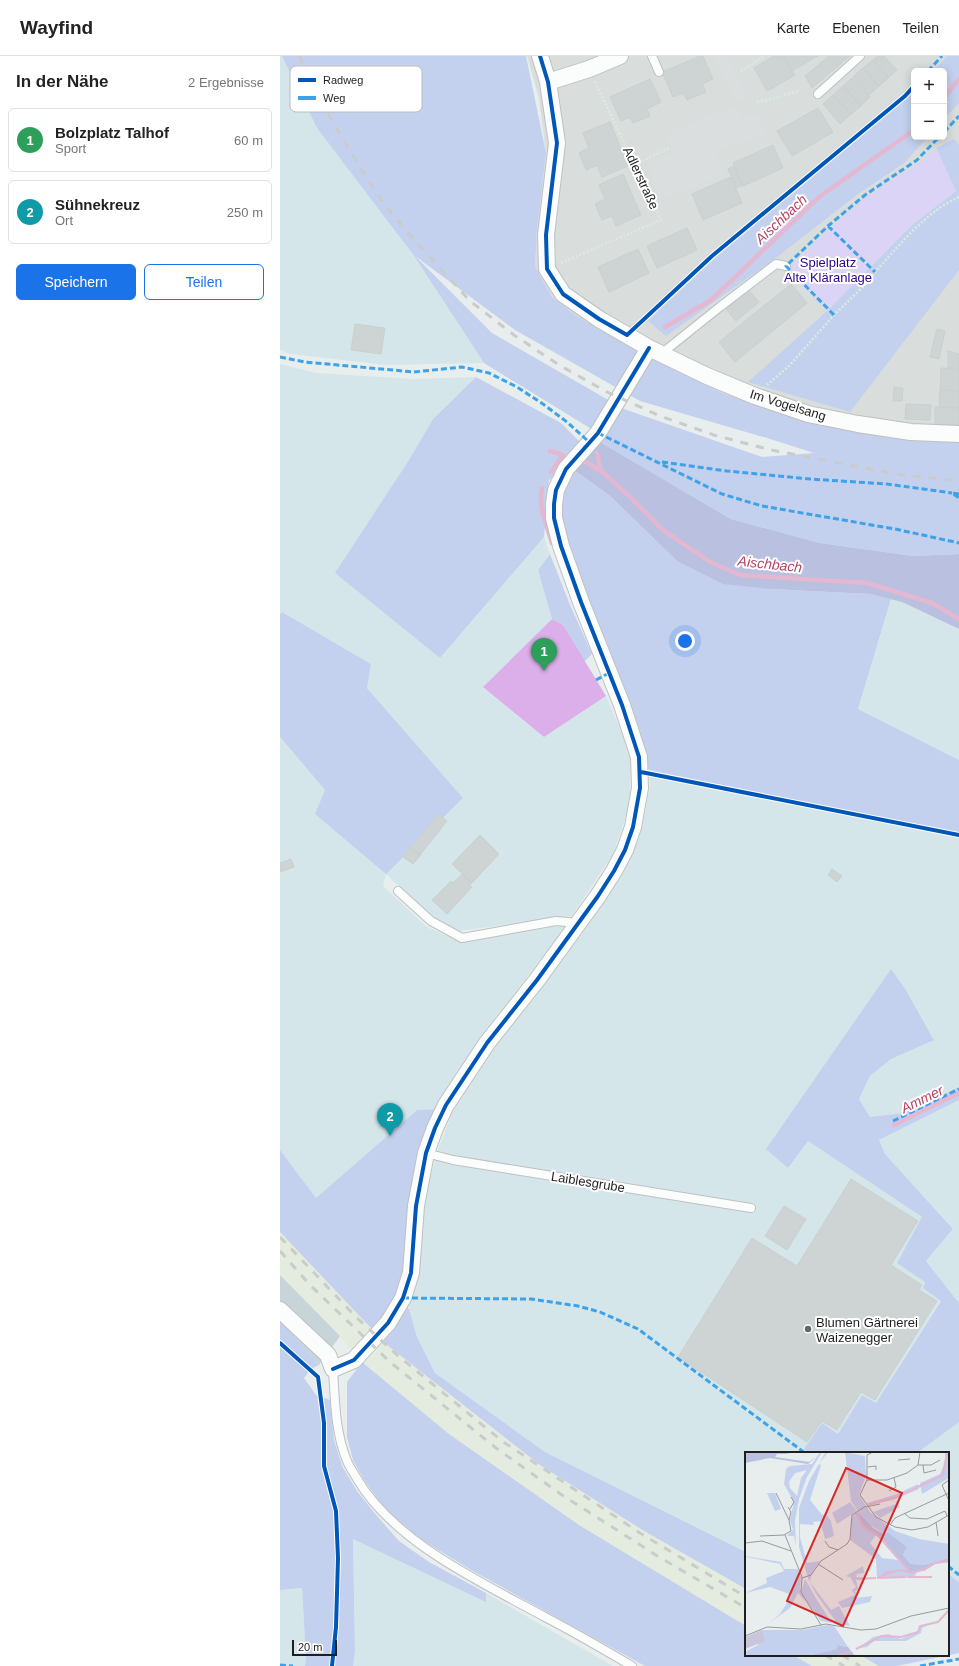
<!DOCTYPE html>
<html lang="de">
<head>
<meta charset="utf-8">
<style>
	:root { --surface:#fff; --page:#f6f6f6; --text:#222; --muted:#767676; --line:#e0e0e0; --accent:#1a73e8 }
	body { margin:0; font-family:Arial,sans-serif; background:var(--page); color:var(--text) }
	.controls { position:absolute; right:12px; top:12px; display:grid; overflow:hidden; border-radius:6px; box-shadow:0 2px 10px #0003 }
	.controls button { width:36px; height:36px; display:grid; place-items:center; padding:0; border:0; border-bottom:1px solid var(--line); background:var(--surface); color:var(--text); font:20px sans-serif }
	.scale { position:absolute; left:12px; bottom:10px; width:45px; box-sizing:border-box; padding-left:4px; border:2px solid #1f1f1f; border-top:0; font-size:11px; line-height:14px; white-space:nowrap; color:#1f1f1f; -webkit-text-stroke:3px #fff; paint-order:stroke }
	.you { position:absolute; left:405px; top:585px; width:14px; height:14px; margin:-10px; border:3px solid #fff; border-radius:50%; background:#1a73e8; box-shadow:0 0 0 6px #1a73e833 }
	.badge { display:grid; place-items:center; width:26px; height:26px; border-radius:50%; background:var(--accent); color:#fff; font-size:13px; font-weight:700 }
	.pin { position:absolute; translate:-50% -33px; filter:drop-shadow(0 1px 2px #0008) }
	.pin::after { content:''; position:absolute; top:21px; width:14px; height:12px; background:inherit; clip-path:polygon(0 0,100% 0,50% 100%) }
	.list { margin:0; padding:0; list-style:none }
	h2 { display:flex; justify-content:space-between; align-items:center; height:52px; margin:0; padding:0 16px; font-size:17px }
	h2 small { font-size:13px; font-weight:400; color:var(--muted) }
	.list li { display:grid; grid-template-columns:26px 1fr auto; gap:12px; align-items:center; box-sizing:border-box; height:64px; margin:0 8px 8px; padding:0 8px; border:1px solid var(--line); border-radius:6px }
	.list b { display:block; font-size:15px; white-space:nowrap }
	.list p { margin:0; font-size:13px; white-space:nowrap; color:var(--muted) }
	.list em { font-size:13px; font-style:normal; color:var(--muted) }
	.actions { display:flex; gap:8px; padding:12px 16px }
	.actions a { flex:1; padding:9px 0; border:1px solid var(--accent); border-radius:6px; text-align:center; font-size:14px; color:var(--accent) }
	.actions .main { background:var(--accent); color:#fff }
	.map { position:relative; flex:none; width:679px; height:1610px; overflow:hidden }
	header { display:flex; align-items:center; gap:24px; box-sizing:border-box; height:56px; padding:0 20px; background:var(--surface); border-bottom:1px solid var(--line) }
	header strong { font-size:19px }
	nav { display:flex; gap:22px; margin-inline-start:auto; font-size:14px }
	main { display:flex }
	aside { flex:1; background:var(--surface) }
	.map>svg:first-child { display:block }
</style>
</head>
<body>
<header>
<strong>Wayfind</strong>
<nav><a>Karte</a><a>Ebenen</a><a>Teilen</a></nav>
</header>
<main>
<aside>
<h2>In der Nähe<small>2 Ergebnisse</small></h2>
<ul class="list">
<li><span class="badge" style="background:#2e9e5b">1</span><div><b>Bolzplatz Talhof</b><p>Sport</p></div><em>60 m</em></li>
<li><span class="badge" style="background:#0f9aa8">2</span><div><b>Sühnekreuz</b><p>Ort</p></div><em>250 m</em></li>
</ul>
<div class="actions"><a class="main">Speichern</a><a>Teilen</a></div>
</aside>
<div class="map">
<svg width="679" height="1610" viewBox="0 0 679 1610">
	<rect width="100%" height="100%" fill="#e7eeed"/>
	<path fill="#d9dddc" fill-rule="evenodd" d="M247,0H679V386L638,384L506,358L445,338L383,308L298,261L272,241L255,210L257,174L266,97L259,42ZM634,15H664V81H634Z"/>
	<path fill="#e4ece0" d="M0,1176L107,1289L260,1409L364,1475L466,1533V1570L299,1469L169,1378L82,1306L60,1280L0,1219Z
		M513,1599H580L599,1610H532Z"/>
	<path fill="#c8d5d8" d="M0,1219L60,1280L39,1309L0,1263Z"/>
	<path fill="#d5e6eb" d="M0,0H2L204,307L107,309L10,298L0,294Z
		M0,308L36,317L134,323L196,321L153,363L129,404L160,602L264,481L270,498L258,514L272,563L203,631L264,681L326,640L350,696V749L333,798L292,860L178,875L153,864L106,818L103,830L147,871L174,883H200L274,869H284L286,872L211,967L157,1053L137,1054L36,1142L0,1094V681L45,734L183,742L87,632L91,608L2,556L0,558Z
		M611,543L622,546L679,573V704L578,653Z
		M369,714L679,778V1031L623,1057L590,1061L579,1043L590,1020L611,1003L654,983L626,934L528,1085L642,1161L645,1226L643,1232L661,1244L596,1347L582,1339L558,1378L524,1393L530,1397H466V1496L265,1396L155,1317L137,1281L129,1253L144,1144L158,1093L175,1051L221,981L306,872L345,814L362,771L370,730Z
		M679,1044V1247L646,1205L673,1173L605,1098L599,1084Z
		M679,1366V1526L668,1518V1397H637Z
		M73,1482L206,1545V1537L333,1610H73L75,1596Z
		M22,1532L26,1603L25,1610H0V1534Z"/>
	<path fill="#c3d1ee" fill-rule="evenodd" d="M2,0H246L266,97L257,174L255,210L272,241L298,261L383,308L445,338L506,358L638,384L679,386V498L633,500L540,487L451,463L320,386L318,377L204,307L132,197L37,72ZM135,200L235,274L360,345L487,382L534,397L482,401L344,353L212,277Z
		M667,0H679V47L664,63V15H654Z
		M634,37V81H648L624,107L578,138L497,201L386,280L368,265L438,200Z
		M674,83L679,89V214L570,356L468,326L547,255L632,169L676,135L656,92Z
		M196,321L281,367L300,386L274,421L269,424L264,481L160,602L55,517L129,404L153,363Z
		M291,412L329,439L397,505L490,533L590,538L611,543L578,653L679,704V778L369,714L315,576L285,489L279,452Z
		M270,498L290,549L312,598L304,606L283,569L272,563L258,514Z
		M2,556L91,608L87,632L183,742L106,818L35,758L45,734L0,681V558Z
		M611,913L626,934L654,984L611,1003L590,1020L579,1043L590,1061L623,1057L679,1031V1044L599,1084L605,1098L673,1173L646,1205L679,1247V1366L637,1397H530L524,1393L542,1367L558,1378L582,1339L596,1347L661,1245L643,1232L645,1226L617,1207L642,1161L528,1085L508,1112L486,1093Z
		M157,1053L125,1214L116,1243L129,1253L137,1281L155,1317L265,1396L466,1496V1533L364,1475L260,1409L107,1289L0,1176V1094L36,1142L137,1054Z
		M0,1263L39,1309L31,1313L24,1322L36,1339L50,1344L54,1384L62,1410L77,1435L97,1460L119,1485L149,1506L206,1537V1546L73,1483L75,1596L73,1610H25L26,1603L22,1532L0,1534Z
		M82,1306L169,1378L299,1469L466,1570V1599H513L532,1610H365L191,1514L142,1484L105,1453L84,1424L73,1404L67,1381V1326Z
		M668,1518L679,1526V1597L617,1610H599L580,1599H668Z"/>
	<path fill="#bac0df" d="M320,386L451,463L540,487L633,500L679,498V573L622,546L590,538L490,533L443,528L397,505L329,439L291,412Z"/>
	<path fill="#dbd4f6" d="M656,92L676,135L632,169L547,255L508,213L546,176L587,140L639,107Z"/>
	<path fill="#ddafea" d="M272,563L283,569L326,640L264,681L203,631Z"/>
	<path fill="#dbdede" d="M432,0H445L468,39L458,45Z
		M456,49L462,63L477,57L486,76L435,97L444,118L375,147L365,124L373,121L368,109L394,98L386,79Z"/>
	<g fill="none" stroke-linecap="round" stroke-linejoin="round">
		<path stroke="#e4b8d1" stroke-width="4.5" d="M664,42L679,23
			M385,271L431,244L539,141L634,74
			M270,395L283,399L271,416
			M317,397L321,415
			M306,406L321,415L346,437L383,474L430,506L460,519L587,527L652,547L679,563
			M262,432C258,451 267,470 272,487
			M614,1069L679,1037"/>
	</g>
	<path fill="#ced4d3" stroke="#c8d1cf" d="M420,0H423L433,23L422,28L426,36L407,44L403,37L393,41L382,16Z
		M494,0H504L515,19L487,35L474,12Z
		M504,0H538L512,15Z
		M549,0H570L532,32L525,20Z
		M597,0H604L617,14L608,22L593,4Z
		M593,4L608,22L599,30L583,12Z
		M583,12L599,30L589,39L573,21Z
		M572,22L590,41L581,50L563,30Z
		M370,23L381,46L367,53L370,60L353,67L350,61L341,65L330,41Z
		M563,30L581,50L571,58L553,39Z
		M553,39L571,58L560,68L543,48Z
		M538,52L553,76L512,100L497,75Z
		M330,66L348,110L322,121L317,109L306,114L299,97L309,92L303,77Z
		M493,89L503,112L463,130L453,107Z
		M454,110L463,129L457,132L448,113Z
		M343,118L361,159L336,170L332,160L322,164L315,148L325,143L319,129Z
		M451,121L462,147L423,164L412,138Z
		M407,172L417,194L377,212L367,190Z
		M358,193L369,217L329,236L318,211Z
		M511,228L527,247L455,306L439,286Z
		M469,234L479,246L456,265L446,253Z
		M75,268L105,272L101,298L71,294Z
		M657,273L665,275L659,303L650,301Z
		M668,295L679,298V312H668Z
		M661,312L679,313V335L660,334Z
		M614,331L623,332L622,345H613Z
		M660,334L679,335V352L659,351Z
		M626,348L651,349L650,364L625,363Z
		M655,351L679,352V369L655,368Z
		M158,758L167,765L140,799L131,792Z
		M200,779L219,798L192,827L172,808Z
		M130,791L141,799L133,808L123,801Z
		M11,803L14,811L0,816V807Z
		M552,813L562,820L557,826L548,819Z
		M182,818L192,827L189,829L192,831L167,858L152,844L171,825L173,827Z
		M571,1123L638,1165L611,1209L642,1229L639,1234L657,1245L595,1344L581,1336L557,1374L542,1365L527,1386L398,1301L472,1182L517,1210Z
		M504,1150L526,1163L507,1194L485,1180Z"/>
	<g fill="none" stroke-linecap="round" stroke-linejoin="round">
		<g stroke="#bec1c0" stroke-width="10">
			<path id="lane" d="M372,0L379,16
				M538,38L580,0
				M381,298L441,250L496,208L506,210
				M118,835L151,865L182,882L276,865L299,867
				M146,1097L173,1104L471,1152
				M53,1313C55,1344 55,1376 67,1405C69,1410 73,1416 76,1421C113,1486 201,1526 265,1561C294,1576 323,1593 352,1610"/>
		</g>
		<g stroke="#bec1c0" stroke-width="18">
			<path id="street" d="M260,0L268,26L277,87L266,179L267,213L283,238L319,263L369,292L427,320L475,340L528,358L578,368L631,376L679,378
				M268,26L309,13L340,0
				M0,1254L48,1299L53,1313L74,1304L108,1267L123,1242L131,1217L136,1150L146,1097L155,1072L166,1049L207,987L257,924L318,840L334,815L345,794L353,771L360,732L359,701L342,649L301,546L281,490L274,462V448L276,434L286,413L318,377L369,292"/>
		</g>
		<path stroke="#d9ebdf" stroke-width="2.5" stroke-dasharray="2 2" stroke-linecap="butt" d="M461,15L484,0
			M477,46L496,42L520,34
			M355,109L391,91
			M281,207L381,164L315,26
			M487,329L509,310L554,259L589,225L595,216C620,189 645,156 679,141"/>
		<use href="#lane" stroke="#fbfcfc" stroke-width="8"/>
		<use href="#street" stroke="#fbfcfc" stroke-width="16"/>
		<path stroke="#cacbcb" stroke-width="3" stroke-dasharray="8 8" stroke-linecap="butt" d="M19,0L52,65L85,119L104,148L128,177L190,245L234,279L279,309L327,336L380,360L434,379L491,394L616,418L679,425
			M0,1181L77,1262L116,1298L222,1385L360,1477L466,1541
			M0,1195L30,1229L110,1306L216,1392L282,1439L379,1501L466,1552
			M545,1599L564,1610
			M562,1599L580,1610"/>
		<path stroke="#3da2ea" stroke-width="3" stroke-dasharray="6 3" stroke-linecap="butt" d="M648,15L662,0
			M664,76L679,60
			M548,170L595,216
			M554,259L506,210L548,170L585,139L637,104L659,81
			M0,301L25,306L134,316L182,311L209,317L237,331L263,348L287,366L309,386
			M318,377L442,438L482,450L615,473L679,487
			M382,406L447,415L530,423L607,428L672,437
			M679,438L672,437L679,442
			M316,624L329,617
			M613,1065L679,1033
			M123,1242L251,1243L298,1250L320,1256L358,1273L525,1397
			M668,1510L679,1519
			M0,1609L13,1610
			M640,1610L679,1603"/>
		<g stroke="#fff" stroke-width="6">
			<path id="cycleway" d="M260,0L268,26L277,87L266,179L267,213L283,238L319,263L347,279L432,200L625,40L634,30
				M361,716L679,779
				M0,1287L38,1321L44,1367V1410L56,1455L58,1502L56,1571L52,1610
				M53,1313L74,1304L108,1267L123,1242L131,1217L136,1150L146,1097L155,1072L166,1049L207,987L257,924L318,840L334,815L345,794L353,771L360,732L359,701L342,649L301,546L281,490L274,462V448L276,434L286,413L318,377L369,292"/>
		</g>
		<use href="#cycleway" stroke="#0057b8" stroke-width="4"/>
	</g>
	<circle fill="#656767" stroke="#fff" stroke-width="1.5" cx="528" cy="1273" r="4"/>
	<g text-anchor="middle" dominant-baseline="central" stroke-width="4" stroke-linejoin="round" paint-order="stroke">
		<g font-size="13" fill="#1f1f1f" stroke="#fff">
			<text transform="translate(361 122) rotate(65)">Adlerstraße</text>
			<text transform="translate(508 349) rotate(17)">Im Vogelsang</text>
			<text transform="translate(308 1126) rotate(9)">Laiblesgrube</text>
		</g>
		<g font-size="13" fill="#2b0189" stroke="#fff">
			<text x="548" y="206">Spielplatz<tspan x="548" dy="15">Alte Kläranlage</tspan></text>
		</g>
		<g font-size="13" fill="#1f1f1f" stroke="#fff" text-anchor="start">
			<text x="536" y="1266">Blumen Gärtnerei<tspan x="536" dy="15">Waizenegger</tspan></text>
		</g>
		<g font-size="14" font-style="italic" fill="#b84263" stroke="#fff">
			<text transform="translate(501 163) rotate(-43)">Aischbach</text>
			<text transform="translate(490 508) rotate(6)">Aischbach</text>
			<text transform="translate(642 1043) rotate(-26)">Ammer</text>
		</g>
	</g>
	<g transform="translate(465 1396)">
		<rect width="204" height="204" fill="#e7eeed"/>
		<path d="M75,0H77L62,25L54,47L50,69L51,94L49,84H42L48,78L45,68L49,50L39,32L41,17L45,14L67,12ZM65,14L56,26L52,44L45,36L44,30L50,21L62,18ZM81,0H83L74,12L76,13L65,48L77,63L81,62L86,69L89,84L80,87L75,69L68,70L69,73L55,72V85L62,111L75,109L67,121L65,130L86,158L94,154L105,174L92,171L71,142L63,126L54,95V56L64,29ZM100,0L120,4L121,24L114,43L125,60L150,79L174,87L204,92V106L179,113L166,112L158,103L162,95L121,71L106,49ZM200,0L204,3V26L177,42L175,31L195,22L201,8ZM173,32L174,37L148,48L123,53L122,51L152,42ZM22,41H30L36,57L30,59ZM152,48L155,55L135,66L128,60L151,52ZM105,50L112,59L92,72L87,61ZM110,61L118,76L131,83L125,91L137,106L153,108L164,120H171L170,125L132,126L131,107L105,88L106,67ZM0,104L36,110L39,117H53L56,125L55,137L61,151L53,141L45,156L23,172L35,162L47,143L25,135L0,141L22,131L21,126L39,119L35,112L2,105L0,107ZM118,114L119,121L112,122L111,125L131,126L111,127L113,137L110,139L112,146L127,144L125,150L97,156L93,150L110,143L107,138L111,135L105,125L101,124ZM60,127L72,148L87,171L76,169L61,148L56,140ZM192,169L177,176L176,181L161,189H129L122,195L114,196L128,185L143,182L156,187L174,179V174ZM82,173L89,174L103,195L94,193L93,197L62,204H3L0,200L13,193L17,178H57Z" fill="#c3d1ee" fill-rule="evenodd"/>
		<path d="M38,0L45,2H32L30,5L64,10L71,5L63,12L25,6L0,11V1ZM113,60L128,76L139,82L143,81L162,95L158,103L166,112L179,113L204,106V110L190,112L179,119L164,120L132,84L118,76L110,61ZM93,193L103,195L110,204H62L92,197Z" fill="#bac0df"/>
		<path d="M17,178L20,189L0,197V185Z" fill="#cac5db"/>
		<path fill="none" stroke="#e4b8d1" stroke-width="2" d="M123,53L152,45L198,23L202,0M112,61L118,74L135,85L164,119M139,121L155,118L168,121L182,116L190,111L204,109M134,125L150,119M162,125H187M132,126L161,125M112,127L131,126M111,197L137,184L156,185L173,180L175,174L193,170L204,158M93,204L106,199"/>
		<path fill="none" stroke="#979b9b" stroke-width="1" d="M128,0L122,3V28L115,43L131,65L150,75L167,78L183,75L204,63M153,8L165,7M173,13H186L195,8M178,13L179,21L191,18M123,15L131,14V18M122,28H142L162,21L173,13L175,0M204,28L197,33L204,49M144,39L151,35L149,26M43,55L46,60L44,68M121,55L135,52M45,57L49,50L46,45M159,61L165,66L182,67L200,59L202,64M191,70L193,84M145,73L150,66L204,41M40,83L57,125L56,140L76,173M15,84L39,83L46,79L44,68L31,41M80,89L84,95L93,98M0,91L17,89L46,99M73,112L98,128M57,126L66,123L76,109L102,92L105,87L107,63L121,54M0,184L22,175L56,177L81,172L116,178L131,177L166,164L204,156"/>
		<path fill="#d62828" fill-opacity="0.15" stroke="#d62828" stroke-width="2" d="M101,16L157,41L98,174L42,149Z"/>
		<rect width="204" height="204" fill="none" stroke="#1f1f1f" stroke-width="2"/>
	</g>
	<rect x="10" y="10" width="132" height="46" rx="6" fill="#fff" stroke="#bcbcbc" stroke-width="1"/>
	<rect x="18" y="22" width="18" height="4" fill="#0057b8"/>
	<rect x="18" y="40" width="18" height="4" fill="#3da2ea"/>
	<g font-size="11" fill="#1f1f1f">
		<text x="43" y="28">Radweg</text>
		<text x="43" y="46">Weg</text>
	</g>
</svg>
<div class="controls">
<button>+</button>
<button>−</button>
</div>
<div class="scale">20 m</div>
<div class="you"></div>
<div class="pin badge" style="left:264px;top:615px;background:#2e9e5b">1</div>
<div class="pin badge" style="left:110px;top:1080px;background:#0f9aa8">2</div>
</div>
</main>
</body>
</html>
